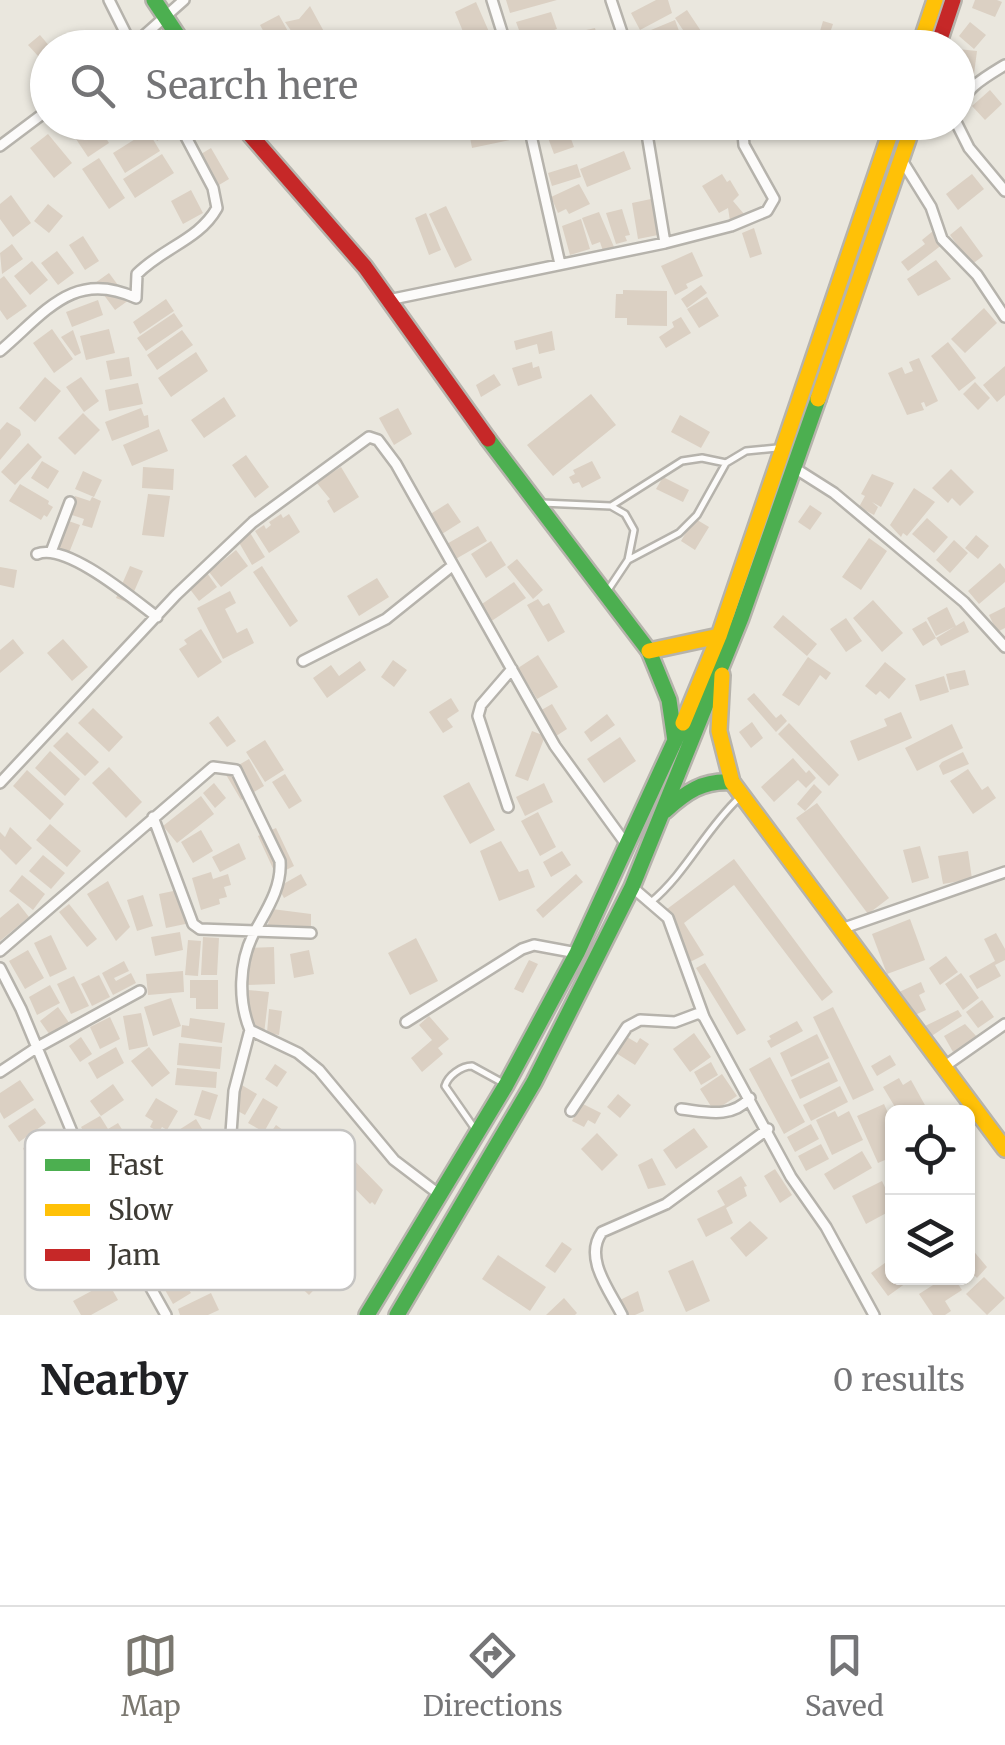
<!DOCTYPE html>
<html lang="en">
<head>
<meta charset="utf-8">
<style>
	:root { --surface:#fff; --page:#f6f6f6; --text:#202124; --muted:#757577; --line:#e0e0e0; --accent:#7b7870 }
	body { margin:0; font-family:Merriweather,serif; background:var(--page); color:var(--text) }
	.controls { position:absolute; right:30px; bottom:30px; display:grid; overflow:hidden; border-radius:15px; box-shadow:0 2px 8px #0004 }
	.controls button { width:90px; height:90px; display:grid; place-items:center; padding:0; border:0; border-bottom:2px solid var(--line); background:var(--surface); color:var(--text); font:50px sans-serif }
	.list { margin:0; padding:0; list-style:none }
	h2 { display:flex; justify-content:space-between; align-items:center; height:130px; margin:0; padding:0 40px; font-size:42px }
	h2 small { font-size:32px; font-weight:400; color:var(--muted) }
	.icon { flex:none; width:55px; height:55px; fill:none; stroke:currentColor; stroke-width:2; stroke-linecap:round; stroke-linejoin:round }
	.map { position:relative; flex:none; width:1005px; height:1315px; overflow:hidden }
	.search { position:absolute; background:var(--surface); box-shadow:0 2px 8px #0004; left:30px; right:30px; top:30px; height:110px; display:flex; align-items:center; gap:25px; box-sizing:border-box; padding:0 35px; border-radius:55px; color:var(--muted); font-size:38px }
	.sheet { height:290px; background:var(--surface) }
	nav { display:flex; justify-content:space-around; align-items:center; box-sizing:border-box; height:140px; border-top:2px solid var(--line); background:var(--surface); font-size:28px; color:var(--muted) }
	nav a { display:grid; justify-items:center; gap:5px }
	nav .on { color:var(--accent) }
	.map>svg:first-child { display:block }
</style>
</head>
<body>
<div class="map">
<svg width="1005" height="1315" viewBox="0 0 1005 1315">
	<rect width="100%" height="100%" fill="#eae7de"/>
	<path fill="#dbd0c3" d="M506,0H557L510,13Z
		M656,0H668L672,13L640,30L631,13Z
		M975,0H997L1002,2L995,17L972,8Z
		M476,2L493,41L479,48H461L459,42L466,39L455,12Z
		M310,6L333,48H272L294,35L285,22L299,19Z
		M687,10L709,43L702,48H695L675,18Z
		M551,12L557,29L523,41L516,22Z
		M279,15L290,35L271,45L260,25Z
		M675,20L682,39L660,48H644L639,35Z
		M823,21L833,24L825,48H815Z
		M970,22L986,35L974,49L959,36Z
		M595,28L600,48H566L575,44L573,33Z
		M40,35L51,48H48V67L28,45Z
		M958,49L977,51L974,74L958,72Z
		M990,90L1002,104L985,120L972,106Z
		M69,122H96L109,143L88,157L66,124Z
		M158,122L167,123L172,131L157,141L150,127Z
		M440,122H464L465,132L441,134Z
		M490,122H516L519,138L472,148L468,127Z
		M567,128L574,147L554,154L547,135Z
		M148,131L160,151L125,173L113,153Z
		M48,134L72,163L54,178L30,148Z
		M211,148L229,179L219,185L201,154Z
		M624,151L631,169L587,187L580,169Z
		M162,154L174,173L135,198L123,179Z
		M99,158L125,198L109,209L82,169Z
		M577,164L581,177L552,186L548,173Z
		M722,174L727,182L730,180L739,195L733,201L744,214L730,221L728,208L719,213L702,186Z
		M972,174L984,189L958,210L946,194Z
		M579,184L590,204L569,214L566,209L558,213L551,197Z
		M191,190L203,213L183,224L171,201Z
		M11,195L31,223L13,237L0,219V204Z
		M651,199L658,235L638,239L632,203Z
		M48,204L63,216L49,233L34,221Z
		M446,206L472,260L455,268L429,214Z
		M622,209L630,235L625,236L627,241L616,244L606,213Z
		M599,212L614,247L603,251L600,242L592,245L582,218Z
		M426,213L441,250L429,255L415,218Z
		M581,219L590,249L570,255L562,226Z
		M961,226L983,256L971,265L950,235Z
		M754,228L762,254L750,258L742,233Z
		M933,231L943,244L908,271L901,262L925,244L922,240Z
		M83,236L99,261L85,270L69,245Z
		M12,244L23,259L2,274L0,253Z
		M57,251L74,273L58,285L41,263Z
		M692,252L703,276L686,284L688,288L675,295L661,266Z
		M936,260L951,279L918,296L907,279Z
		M32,261L48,280L30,295L14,276Z
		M109,273L129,300L115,310L95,283Z
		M4,276L27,306L7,320L0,310V279Z
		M701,285L707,293L687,308L681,299Z
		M623,290L667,291V326L627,325V318H615L616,294H623Z
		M707,297L719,316L699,328L687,309Z
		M166,299L174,311L140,334L133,322Z
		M98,300L103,315L72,327L66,312Z
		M984,308L997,323L965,353L951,339Z
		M174,313L183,326L146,351L137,338Z
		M681,317L691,333L666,348L659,337L674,327L672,322Z
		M52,329L73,359L54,373L33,343Z
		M109,329L115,353L86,360L80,336Z
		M73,330L81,353L75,356L61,337Z
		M182,330L193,345L157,370L147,355Z
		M552,331L555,350L539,354L537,344L516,350L514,341Z
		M948,342L976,378L959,391L931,356Z
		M196,352L208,371L171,397L158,378Z
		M129,357L132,376L110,380L106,361Z
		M919,358L938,401L926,407L924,402L921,403L924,410L907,415L888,373L902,367L905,374L913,371L909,362Z
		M532,362L533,368L539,366L542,378L518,386L512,368Z
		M1005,366V395L997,402L983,385Z
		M494,374L501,385L481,397L476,385Z
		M45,377L61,391L35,422L19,408Z
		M81,377L99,401L84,412L66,387Z
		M975,382L990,398L978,410L963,394Z
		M138,383L143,404L109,411L105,390Z
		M591,394L616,425L553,476L527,445Z
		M224,397L236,416L204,438L191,420Z
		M141,408L144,416L148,415L149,427L112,441L105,422Z
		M398,408L412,434L394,445L379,418Z
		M83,413L100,430L75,455L58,438Z
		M680,415L710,432L701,448L671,432Z
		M7,422L20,430L21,435L0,460V430Z
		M159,429L168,451L132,466L123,445Z
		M28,443L42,457L15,485L1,472Z
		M246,455L269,487L255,498L232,465Z
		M42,461L59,471L48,489L31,478Z
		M592,461L601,478L582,488L579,482L573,484L569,477L575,474L573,470Z
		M143,467L174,469L173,490L142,488Z
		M341,467L359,497L334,513L327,501L330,499L316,482Z
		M951,469L974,492L960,506L952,498L948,503L932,488Z
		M83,471L102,480L94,497L75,489Z
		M872,474L894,483L881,507L872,502L878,507L874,515L859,507L865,496L861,494Z
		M663,477L689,490L683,502L656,489Z
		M20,484L49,501L48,504L53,507L47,517L44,515L41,520L9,501Z
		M914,488L935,502L907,536L903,533L901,537L890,525Z
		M148,494L170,496L164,537L142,535Z
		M75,496L90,501L92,497L101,501L92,528L82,525L84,519L69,514Z
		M448,503L461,522L442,534L429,515Z
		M810,505L822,513L810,530L798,522Z
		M281,514L283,518L289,514L300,532L269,553L255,531L264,525L266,529L271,525L269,522Z
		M694,518L709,527L695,550L681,541Z
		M927,518L948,537L934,553L912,534Z
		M63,519L80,525L67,558L50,552Z
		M478,526L487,541L454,560L445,545Z
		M249,531L265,557L252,565L237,539Z
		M976,535L989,546L978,559L965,548Z
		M869,538L887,551L861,590L842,577Z
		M954,540L968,553L950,573L936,560Z
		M491,541L506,565L486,578L471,554Z
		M236,550L248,566L221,587L209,572Z
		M517,559L543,590L533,599L507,567Z
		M1000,563L1005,569V582L979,604L968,591Z
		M130,566L143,571L129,603L116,598Z
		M262,566L298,621L290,627L253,572Z
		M0,567L17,570L14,588L0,585Z
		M205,570L217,587L199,601L189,588Z
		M377,578L389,597L359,616L347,596Z
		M514,582L526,598L490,622L479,606Z
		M230,591L236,603L225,609L237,633L247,628L254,643L223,659L197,608Z
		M538,599L543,606L549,603L565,632L548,642L527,605Z
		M873,600L903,633L882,652L853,618Z
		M947,607L956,626L936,636L927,618Z
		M1005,607V628L997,632L989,615Z
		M783,615L817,644L807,656L773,627Z
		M846,618L862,641L846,652L830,629Z
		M926,621L936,638L923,646L912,629Z
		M964,621L969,632L941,646L936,638Z
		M201,629L222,662L198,678L179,649L187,644L184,640Z
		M13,639L24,653L0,673V650Z
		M63,639L88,667L72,681L47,653Z
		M538,655L558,687L537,699L518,668Z
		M808,657L831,673L826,680L820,675L799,706L782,695Z
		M393,660L407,670L394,687L381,677Z
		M360,661L366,670L327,698L313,678L331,665L339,676Z
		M885,662L906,679L889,699L880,691L876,695L865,686Z
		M965,670L969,685L950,690L946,674Z
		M944,676L949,692L920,701L915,685Z
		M754,693L776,718L781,714L787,721L776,732L747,699Z
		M451,698L459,711L447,719L453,727L443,733L429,712Z
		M552,704L567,729L553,738L538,712Z
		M93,708L123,737L109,752L78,723Z
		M901,712L912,738L858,761L850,741L887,726L884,719Z
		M607,714L615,725L591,742L584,732Z
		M218,716L236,741L227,747L209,723Z
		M752,722L763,738L751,748L739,732Z
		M789,723L839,775L829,786L778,734Z
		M952,724L963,748L917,771L905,748Z
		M532,731L545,736L528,781L515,776Z
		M67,732L99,762L85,776L53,746Z
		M620,737L636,761L604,783L587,759Z
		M265,740L284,770L265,782L246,752Z
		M50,751L80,779L65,796L35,768Z
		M963,752L969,764L943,775L939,766L942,762Z
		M793,758L806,773L809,770L816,778L806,788L798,780L774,802L761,787Z
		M249,759L264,786L241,800L225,773Z
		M109,767L142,802L126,818L92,783Z
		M968,769L982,790L988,786L996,798L973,814L950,781Z
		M27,770L64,804L50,820L13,786Z
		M285,774L302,801L289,809L272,782Z
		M469,782L495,830L470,844L443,796Z
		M214,783L226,798L215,808L203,793Z
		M544,783L553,802L525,816L516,797Z
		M814,784L822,792L805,811L797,804Z
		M201,796L214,814L177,843L163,826Z
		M817,803L889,898L868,914L796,818Z
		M538,812L556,847L540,856L521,821Z
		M50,824L81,851L67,867L36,840Z
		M10,827L32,848L16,865L0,849V832L5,837Z
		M276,828L294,866L276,875L258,836Z
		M201,830L213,851L193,863L181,842Z
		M501,841L519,872L528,869L535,887L499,901L480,851Z
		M239,843L246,859L220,872L212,857Z
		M920,846L929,878L912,883L903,850Z
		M562,851L571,865L551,877L543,862Z
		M968,851L972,879L943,884L938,856Z
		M43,855L65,873L51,889L29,871Z
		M734,859L833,992L822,1001L734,885L684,923L704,955L688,963L663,912Z
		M211,872L213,879L228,874L231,885L224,887L227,897L219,899L220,904L201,910L192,878Z
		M301,874L307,885L284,898L278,887Z
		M576,874L583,882L543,918L536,910Z
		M22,875L45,894L33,910L9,891Z
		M108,881L130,927L116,941L87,894Z
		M183,889L190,923L166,928L159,894Z
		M143,895L153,926L137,931L127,900Z
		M18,903L29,917L0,941V918Z
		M69,904L97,939L87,947L59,912Z
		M272,909L311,914V937L267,928Z
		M910,919L925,960L887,974L872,934Z
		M180,932L183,950L155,956L151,937Z
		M996,933L1005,949V960L995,965L1001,976L977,989L969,976L995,961L984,939Z
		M51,935L67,969L50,977L34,943Z
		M203,937L219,938L217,975H201Z
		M416,938L438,981L410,995L388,953Z
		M188,940L201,941L198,976L185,975Z
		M274,947L275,984L245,985L244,948Z
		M28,950L44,978L25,989L9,961Z
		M309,950L314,974L294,978L290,954Z
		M946,956L958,972L940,985L929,968Z
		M529,960L538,964L523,993L514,989Z
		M124,961L129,971L114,978L116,981L131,973L136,983L113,995L102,973Z
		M705,963L746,1030L737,1035L696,968Z
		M183,971L184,992L148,995L146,974Z
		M961,973L979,998L963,1010L945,984Z
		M99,975L110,997L92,1006L81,984Z
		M74,976L89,1006L71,1014L57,984Z
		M190,980H218V1009H196V998H190Z
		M921,982L925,992L919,995L926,1010L915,1015L912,1009L906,1012L897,993Z
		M50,985L60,1003L37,1015L29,997Z
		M248,990L269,992L264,1034L243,1032Z
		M171,998L181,1026L153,1036L144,1007Z
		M982,1000L994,1017L978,1028L966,1012Z
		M58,1007L70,1024L52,1038L40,1021Z
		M833,1007L874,1090L853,1100L813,1017Z
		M269,1009L282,1011L279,1035L267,1033Z
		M958,1010L962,1016L930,1037L923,1027Z
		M141,1013L148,1046L129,1050L123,1016Z
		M429,1016L449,1039L438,1048L443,1054L422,1072L411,1058L432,1040L419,1025Z
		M110,1017L120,1039L100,1049L90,1027Z
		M190,1018L225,1023L222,1043L181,1037L182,1025L189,1026Z
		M797,1021L803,1031L771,1048L767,1041L771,1039L769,1036Z
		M965,1024L978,1038L953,1052L944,1036Z
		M694,1033L711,1057L690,1072L673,1049Z
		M817,1034L829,1058L791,1077L780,1053Z
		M81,1037L92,1054L80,1062L69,1046Z
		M627,1037L637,1043L640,1038L649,1044L635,1065L616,1053Z
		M179,1043L222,1047L220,1069L177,1065Z
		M116,1047L124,1063L97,1079L88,1063Z
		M149,1047L170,1073L152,1087L131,1061Z
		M890,1055L896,1065L877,1076L871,1066Z
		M770,1057L805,1122L784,1134L749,1069Z
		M711,1062L718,1075L701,1085L694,1072Z
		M829,1062L838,1081L800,1099L791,1080Z
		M275,1064L287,1072L277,1087L265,1079Z
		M177,1068L217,1072L216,1088L175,1085Z
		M722,1074L737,1096L714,1111L700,1089Z
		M899,1078L903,1085L911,1080L926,1107L916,1112H898L883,1087Z
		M20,1080L34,1100L4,1119L0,1112V1093Z
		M113,1084L124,1100L101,1116L90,1101Z
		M240,1084L257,1094L245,1115L227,1105Z
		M840,1086L848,1102L811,1121L803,1105Z
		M202,1090L218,1095L210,1120L194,1115Z
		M618,1094L631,1105L620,1118L607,1107Z
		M156,1098L178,1111L167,1130L162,1127L159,1132L150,1127L153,1121L145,1116Z
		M263,1098L278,1107L264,1132L248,1123Z
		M581,1103L601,1113L595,1124L588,1120L584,1127L572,1121Z
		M884,1104L892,1122V1157L878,1163L857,1116Z
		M35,1108L46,1123L19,1142L8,1126Z
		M835,1111L838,1117L849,1111L863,1140L832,1155L816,1120Z
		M100,1116L108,1129L118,1123L128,1139L98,1156L81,1127Z
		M196,1119L213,1147L187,1162L171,1135Z
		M811,1124L819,1139L795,1152L787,1137Z
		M276,1125L291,1136L271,1164L256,1153Z
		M694,1128L708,1147L676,1169L663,1150Z
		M597,1133L618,1155L602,1171L581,1149Z
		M47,1139L51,1149L27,1158L23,1148Z
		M821,1144L829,1159L806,1171L798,1156Z
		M862,1151L872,1168L834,1190L824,1174Z
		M347,1153L383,1190L375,1205L372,1202L370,1204L333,1166Z
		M652,1158L666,1185L648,1189L638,1165Z
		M775,1169L792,1195L780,1203L764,1176Z
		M741,1176L747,1186L744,1187L747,1196L726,1208L733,1223L706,1237L697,1219L725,1205L717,1191Z
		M882,1181L892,1202V1210L866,1224L852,1196Z
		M750,1221L768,1238L746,1257L730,1238Z
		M330,1239L347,1255L309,1295L292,1279Z
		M562,1242L572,1249L555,1273L545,1266Z
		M971,1248L987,1267L977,1278L968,1269V1252Z
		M498,1255L546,1287L530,1311L482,1279Z
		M168,1258L191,1293L173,1304L152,1267Z
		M693,1260L710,1301L686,1312L668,1271Z
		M889,1260L892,1278H902L906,1283L888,1296L871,1273Z
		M984,1277L1005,1298L987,1315L966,1294Z
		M944,1278H954L962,1290L945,1301L951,1311L945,1315H933L919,1294Z
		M108,1282L118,1300L91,1315H81L73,1301Z
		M638,1291L644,1311L635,1315H620L614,1303Z
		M211,1293L219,1310L208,1315H180L178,1309Z
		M564,1298L577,1313L575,1315H546Z"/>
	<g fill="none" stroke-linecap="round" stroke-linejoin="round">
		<g stroke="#b6b3ac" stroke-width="10">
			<path id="lane" d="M542,503L611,506L625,514L634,530L628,560L606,593
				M611,506L682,461L702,458L726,463
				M628,560L679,533L697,515L726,463L746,451L777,448
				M651,902C686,873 705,830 739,798
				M475,1129L445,1086C448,1076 461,1066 472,1066L503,1083"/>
		</g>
		<g stroke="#b6b3ac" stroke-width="14">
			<path id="street" d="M109,0L133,48
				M492,0L507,48
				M611,0L627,48
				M130,48L184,0
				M958,112C961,90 987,76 1005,65
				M528,122L560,264
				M645,122L665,243
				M956,122L969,148L1005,191
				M0,146L48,110
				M903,162L931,207L942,239L977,275L1005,317
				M388,300L665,243L731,226L767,211L774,199L744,145L742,122
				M0,351C45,313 73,269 136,298L137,274C164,247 199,240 217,208L213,188L178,122
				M793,467L834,493L964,602L1005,647
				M51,552L70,502
				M37,554C66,542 133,599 157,617
				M303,661L386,619L452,566
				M0,783L176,595L253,522L369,437L378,440L396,464L555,746L626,844
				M508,807L478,716L481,705L512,669
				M153,817L193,924L200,929L311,933
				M632,887L668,918L704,1017L791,1177L826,1227L874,1315
				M841,929L1005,872
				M0,951L213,767L236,770L280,861C282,889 265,912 253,935C239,963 238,1001 250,1030L298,1053L319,1070L394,1160L440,1195
				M0,968L21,1009L96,1190L166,1315
				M406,1022L522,949L534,945L577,953
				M945,1066L1005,1024
				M0,1072L36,1048L140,991
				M681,1109C707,1112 731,1119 750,1098
				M571,1111L627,1027L640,1020L675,1022L699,1013L704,1017
				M219,1220L192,1192L191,1185L206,1172L231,1133L234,1091L250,1030
				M133,1262L240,1209
				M622,1315C610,1291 583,1258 602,1232L666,1204L768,1129"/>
		</g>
		<g stroke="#b6b3ac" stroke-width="20">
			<path id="fast" d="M154,0L186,48
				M488,439L649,651L669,700L675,741
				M665,811C686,792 703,780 732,782
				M367,1315L506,1085L577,953L683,723
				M397,1315L534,1082L632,887L741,618L818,399"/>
		</g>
		<g stroke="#b6b3ac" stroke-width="20">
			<path id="slow" d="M919,48L935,0
				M818,399L914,122
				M649,651L719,636
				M722,675L719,731L732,782L1005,1149
				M683,723L719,636L894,122"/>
		</g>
		<g stroke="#b6b3ac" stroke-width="20">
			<path id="jam" d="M937,48L953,0
				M239,122L365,267L488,439"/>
		</g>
		<use href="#lane" stroke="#fcfbfa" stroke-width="5"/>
		<use href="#street" stroke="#fcfbfa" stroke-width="9"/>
		<use href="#fast" stroke="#4caf50" stroke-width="15"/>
		<use href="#slow" stroke="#ffc107" stroke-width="15"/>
		<use href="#jam" stroke="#c62828" stroke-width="15"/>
	</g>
	<rect x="25" y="1130" width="330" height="160" rx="15" fill="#fff" stroke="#c5c4c2" stroke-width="2.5"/>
	<rect x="45" y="1159" width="45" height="12" fill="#4caf50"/>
	<rect x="45" y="1204" width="45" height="12" fill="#ffc107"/>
	<rect x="45" y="1249" width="45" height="12" fill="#c62828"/>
	<g font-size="28" fill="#3f3c35">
		<text x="108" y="1175">Fast</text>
		<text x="108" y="1220">Slow</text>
		<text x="108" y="1265">Jam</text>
	</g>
</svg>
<div class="controls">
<button><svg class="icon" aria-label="locate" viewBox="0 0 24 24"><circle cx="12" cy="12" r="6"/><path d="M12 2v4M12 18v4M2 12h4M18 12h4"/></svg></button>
<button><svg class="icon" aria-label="layers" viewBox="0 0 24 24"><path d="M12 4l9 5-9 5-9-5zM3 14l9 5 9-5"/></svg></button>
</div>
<div class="search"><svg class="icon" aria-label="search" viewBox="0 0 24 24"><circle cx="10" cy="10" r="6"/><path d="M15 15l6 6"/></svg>Search here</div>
</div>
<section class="sheet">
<h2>Nearby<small>0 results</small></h2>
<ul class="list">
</ul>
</section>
<nav>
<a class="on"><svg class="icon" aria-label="map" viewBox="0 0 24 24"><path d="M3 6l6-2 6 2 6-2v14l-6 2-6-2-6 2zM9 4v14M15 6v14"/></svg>Map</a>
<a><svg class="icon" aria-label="directions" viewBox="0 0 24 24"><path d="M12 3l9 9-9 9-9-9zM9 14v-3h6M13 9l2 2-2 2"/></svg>Directions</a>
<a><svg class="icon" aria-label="saved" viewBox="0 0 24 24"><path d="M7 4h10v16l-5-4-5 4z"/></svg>Saved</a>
</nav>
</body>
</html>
